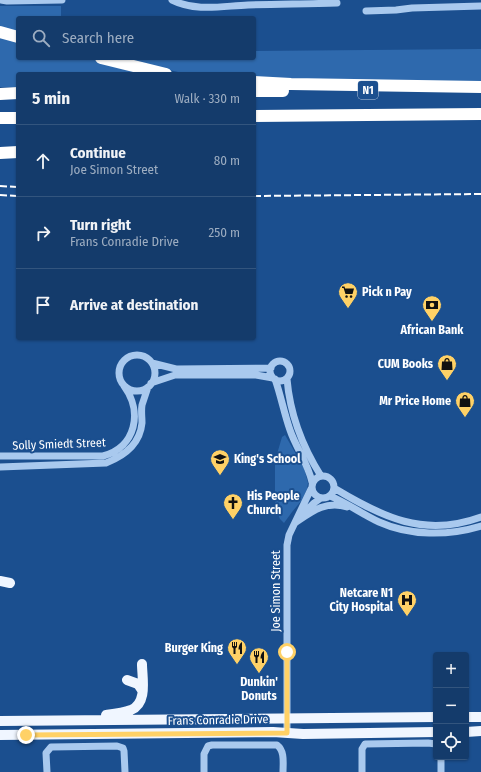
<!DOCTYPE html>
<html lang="en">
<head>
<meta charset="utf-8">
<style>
	:root { --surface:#143b6b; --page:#1d4271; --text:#f1f3f6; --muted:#9dadc1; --line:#33557e }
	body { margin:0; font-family:"Fira Sans Condensed",sans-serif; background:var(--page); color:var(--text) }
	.controls { position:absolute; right:12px; bottom:12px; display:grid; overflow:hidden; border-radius:4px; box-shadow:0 1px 3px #0004 }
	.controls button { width:36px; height:36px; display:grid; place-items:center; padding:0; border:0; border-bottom:1px solid var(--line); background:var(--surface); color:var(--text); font:20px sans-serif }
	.stop { position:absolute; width:12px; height:12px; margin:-9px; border:3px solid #ffd166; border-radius:50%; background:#fff }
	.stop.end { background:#ffd166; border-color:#fff; box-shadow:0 1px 4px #0008 }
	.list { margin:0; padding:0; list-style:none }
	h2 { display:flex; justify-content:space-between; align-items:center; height:52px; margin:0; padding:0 16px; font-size:17px }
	h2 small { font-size:13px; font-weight:400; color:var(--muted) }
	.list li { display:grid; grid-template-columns:26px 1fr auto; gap:12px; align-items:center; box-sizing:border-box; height:72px; padding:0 16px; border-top:1px solid var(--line) }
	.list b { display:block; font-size:15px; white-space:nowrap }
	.list p { margin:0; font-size:13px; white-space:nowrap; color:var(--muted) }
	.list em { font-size:13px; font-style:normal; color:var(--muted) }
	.icon { flex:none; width:22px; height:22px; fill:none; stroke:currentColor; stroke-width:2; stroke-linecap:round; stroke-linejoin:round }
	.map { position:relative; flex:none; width:481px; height:772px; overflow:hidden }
	.search { position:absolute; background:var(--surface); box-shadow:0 1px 3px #0004; left:16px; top:16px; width:240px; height:44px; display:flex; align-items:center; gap:10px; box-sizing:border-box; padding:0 14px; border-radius:4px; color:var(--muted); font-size:15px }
	.panel { position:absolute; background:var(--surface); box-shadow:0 1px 3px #0004; left:16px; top:72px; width:240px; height:268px; border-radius:4px }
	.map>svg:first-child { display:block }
</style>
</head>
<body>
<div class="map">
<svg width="481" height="772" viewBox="0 0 481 772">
	<rect width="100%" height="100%" fill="#1b4f8f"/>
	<path fill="#2e69ad" d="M0,6H61V18H18V33L0,28Z
		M0,37L18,40V58H87L113,65L156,74H18V87H0Z
		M481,49V82L254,78V74H198L178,72L116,58H254V51Z
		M285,435L304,468L308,483L307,489L302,500L292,512L284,523L280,519L275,507V461L282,437Z"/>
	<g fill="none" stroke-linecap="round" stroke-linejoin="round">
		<path stroke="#a9c9ee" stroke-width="7" d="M1,0L7,1L62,0
			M172,0C196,12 222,6 248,5C278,4 308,4 337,3
			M366,11L396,10L412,8L481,6
			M119 373a18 18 0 1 1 36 0a18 18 0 1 1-36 0Z
			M270 371a10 10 0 1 1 20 0a10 10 0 1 1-20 0Z
			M152,363L176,369L271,368
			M275,379C281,396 284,413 290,430C296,448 308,463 312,482
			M287,379C290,414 302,446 321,476
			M151,383L175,375H256L273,378
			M0,456H103C136,447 143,412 124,386
			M0,467L106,463C124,456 140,444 142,423C142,417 141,411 142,405C144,399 146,393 148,387
			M312 487a11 11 0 1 1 22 0a11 11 0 1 1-22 0Z
			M334,488C382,517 424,538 481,517
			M330,496C347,503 362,514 379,522C410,536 448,536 481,526
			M303,514L314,503L321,498
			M295,523C311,512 326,500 347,507
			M287,733V545L289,535L311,489
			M441,757V772
			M47,772L46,753L51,747L117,746L123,748L124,751L125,772
			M204,772V754L208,746L212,745H277C285,751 283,763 283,772
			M362,772V749L365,744L428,743L436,744"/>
		<path stroke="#f0f6ff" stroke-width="10" d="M0,581L10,583
			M127,680L138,684L142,690
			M106,715C114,714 123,713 131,710C148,703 142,678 142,664
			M466,717H481
			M0,721L436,717
			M466,732L481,731
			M0,735L273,732L303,734L436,732"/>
		<path stroke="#fff" stroke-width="12" d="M0,32L18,37
			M101,58L166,74
			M254,82L291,84L481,87
			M254,91H283
			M0,94L18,93
			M254,116L481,114
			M0,118H18
			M0,153L18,152"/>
		<path stroke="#fff" stroke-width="2" stroke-dasharray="7 3" stroke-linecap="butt" d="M0,186L18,187
			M0,195L18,196
			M254,196L481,194"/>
	</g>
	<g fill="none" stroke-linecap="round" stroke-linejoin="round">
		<path stroke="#ffd166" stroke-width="5" d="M26,735L287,733V652"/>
	</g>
	<defs>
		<g id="supermarket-pin" transform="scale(1)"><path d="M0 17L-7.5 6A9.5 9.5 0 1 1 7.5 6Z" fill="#ffd166" stroke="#1b4f8f"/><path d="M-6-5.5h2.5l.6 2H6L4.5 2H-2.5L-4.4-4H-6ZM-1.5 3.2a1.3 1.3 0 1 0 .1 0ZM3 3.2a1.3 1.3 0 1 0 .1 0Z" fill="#111"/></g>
		<g id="bank-pin" transform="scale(1)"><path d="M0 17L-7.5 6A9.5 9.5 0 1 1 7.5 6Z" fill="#ffd166" stroke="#1b4f8f"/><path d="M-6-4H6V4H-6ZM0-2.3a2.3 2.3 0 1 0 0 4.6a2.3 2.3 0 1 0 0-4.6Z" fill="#111"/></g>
		<g id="shop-pin" transform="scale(1)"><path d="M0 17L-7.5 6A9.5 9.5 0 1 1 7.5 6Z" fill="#ffd166" stroke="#1b4f8f"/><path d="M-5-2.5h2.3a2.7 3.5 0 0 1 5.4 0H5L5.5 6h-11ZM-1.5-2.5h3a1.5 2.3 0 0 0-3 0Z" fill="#111"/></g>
		<g id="school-pin" transform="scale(1)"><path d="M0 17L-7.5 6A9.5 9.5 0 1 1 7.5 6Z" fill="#ffd166" stroke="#1b4f8f"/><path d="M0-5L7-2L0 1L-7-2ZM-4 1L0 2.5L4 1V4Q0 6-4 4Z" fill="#111"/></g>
		<g id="church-pin" transform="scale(1)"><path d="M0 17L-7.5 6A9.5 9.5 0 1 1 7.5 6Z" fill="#ffd166" stroke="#1b4f8f"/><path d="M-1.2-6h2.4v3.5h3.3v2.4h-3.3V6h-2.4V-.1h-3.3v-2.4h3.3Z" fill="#111"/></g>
		<g id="hospital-pin" transform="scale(1)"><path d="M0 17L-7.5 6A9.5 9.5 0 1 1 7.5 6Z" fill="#ffd166" stroke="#1b4f8f"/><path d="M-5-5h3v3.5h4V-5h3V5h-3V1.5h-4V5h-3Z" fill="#111"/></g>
		<g id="restaurant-pin" transform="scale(1)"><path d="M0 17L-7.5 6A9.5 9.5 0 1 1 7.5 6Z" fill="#ffd166" stroke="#1b4f8f"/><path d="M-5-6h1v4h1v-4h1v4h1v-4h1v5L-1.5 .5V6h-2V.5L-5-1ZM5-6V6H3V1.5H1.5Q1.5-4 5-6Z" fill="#111"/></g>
	</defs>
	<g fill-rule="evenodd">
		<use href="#supermarket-pin" x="348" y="292"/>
		<use href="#bank-pin" x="432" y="305"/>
		<use href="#shop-pin" x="447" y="364"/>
		<use href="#shop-pin" x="465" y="401"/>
		<use href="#school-pin" x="220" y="459"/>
		<use href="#church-pin" x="233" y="503"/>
		<use href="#hospital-pin" x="407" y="600"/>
		<use href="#restaurant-pin" x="237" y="648"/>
		<use href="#restaurant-pin" x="259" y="657"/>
	</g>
	<g text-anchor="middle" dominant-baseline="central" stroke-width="4" stroke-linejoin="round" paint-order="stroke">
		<rect fill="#1b4f8f" stroke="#bbcadd" stroke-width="1" x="358" y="81" width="20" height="18" rx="3"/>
		<g font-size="11" font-weight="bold" fill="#fff">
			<text x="368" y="90">N1</text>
		</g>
		<g font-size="12" font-weight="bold" fill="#fff" stroke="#1b4f8f" text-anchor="end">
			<text x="362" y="292" text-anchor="start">Pick n Pay</text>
			<text x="432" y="330" text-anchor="middle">African Bank</text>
			<text x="433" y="364">CUM Books</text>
			<text x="451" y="401">Mr Price Home</text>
			<text x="234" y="459" text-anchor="start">King's School</text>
			<text x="247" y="496" text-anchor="start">His People<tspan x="247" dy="14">Church</tspan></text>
			<text x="393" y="593">Netcare N1<tspan x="393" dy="14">City Hospital</tspan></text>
			<text x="223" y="648">Burger King</text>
			<text x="259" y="682" text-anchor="middle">Dunkin'<tspan x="259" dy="14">Donuts</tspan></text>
		</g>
		<g font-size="12" fill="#fff" stroke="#1b4f8f">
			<text transform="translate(59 444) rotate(-2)">Solly Smiedt Street</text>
			<text transform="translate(276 591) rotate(-90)">Joe Simon Street</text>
			<text transform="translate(218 720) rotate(-1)">Frans Conradie Drive</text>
		</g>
	</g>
</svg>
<div class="controls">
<button>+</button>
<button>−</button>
<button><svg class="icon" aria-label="locate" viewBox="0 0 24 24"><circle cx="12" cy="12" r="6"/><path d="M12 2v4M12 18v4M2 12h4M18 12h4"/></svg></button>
</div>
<div class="stop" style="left:287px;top:652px"></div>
<div class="stop end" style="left:26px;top:735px"></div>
<div class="search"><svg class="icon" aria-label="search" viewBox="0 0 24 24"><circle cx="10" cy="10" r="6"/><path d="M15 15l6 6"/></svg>Search here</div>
<section class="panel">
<h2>5 min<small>Walk · 330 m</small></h2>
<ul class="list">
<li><svg class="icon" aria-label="ahead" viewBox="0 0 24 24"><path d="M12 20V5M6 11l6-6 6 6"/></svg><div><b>Continue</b><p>Joe Simon Street</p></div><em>80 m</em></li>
<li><svg class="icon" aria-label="right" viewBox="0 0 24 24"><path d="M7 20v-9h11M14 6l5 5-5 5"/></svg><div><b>Turn right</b><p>Frans Conradie Drive</p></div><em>250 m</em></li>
<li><svg class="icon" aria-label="arrive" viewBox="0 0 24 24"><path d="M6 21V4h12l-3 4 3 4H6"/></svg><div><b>Arrive at destination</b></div></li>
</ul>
</section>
</div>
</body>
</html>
